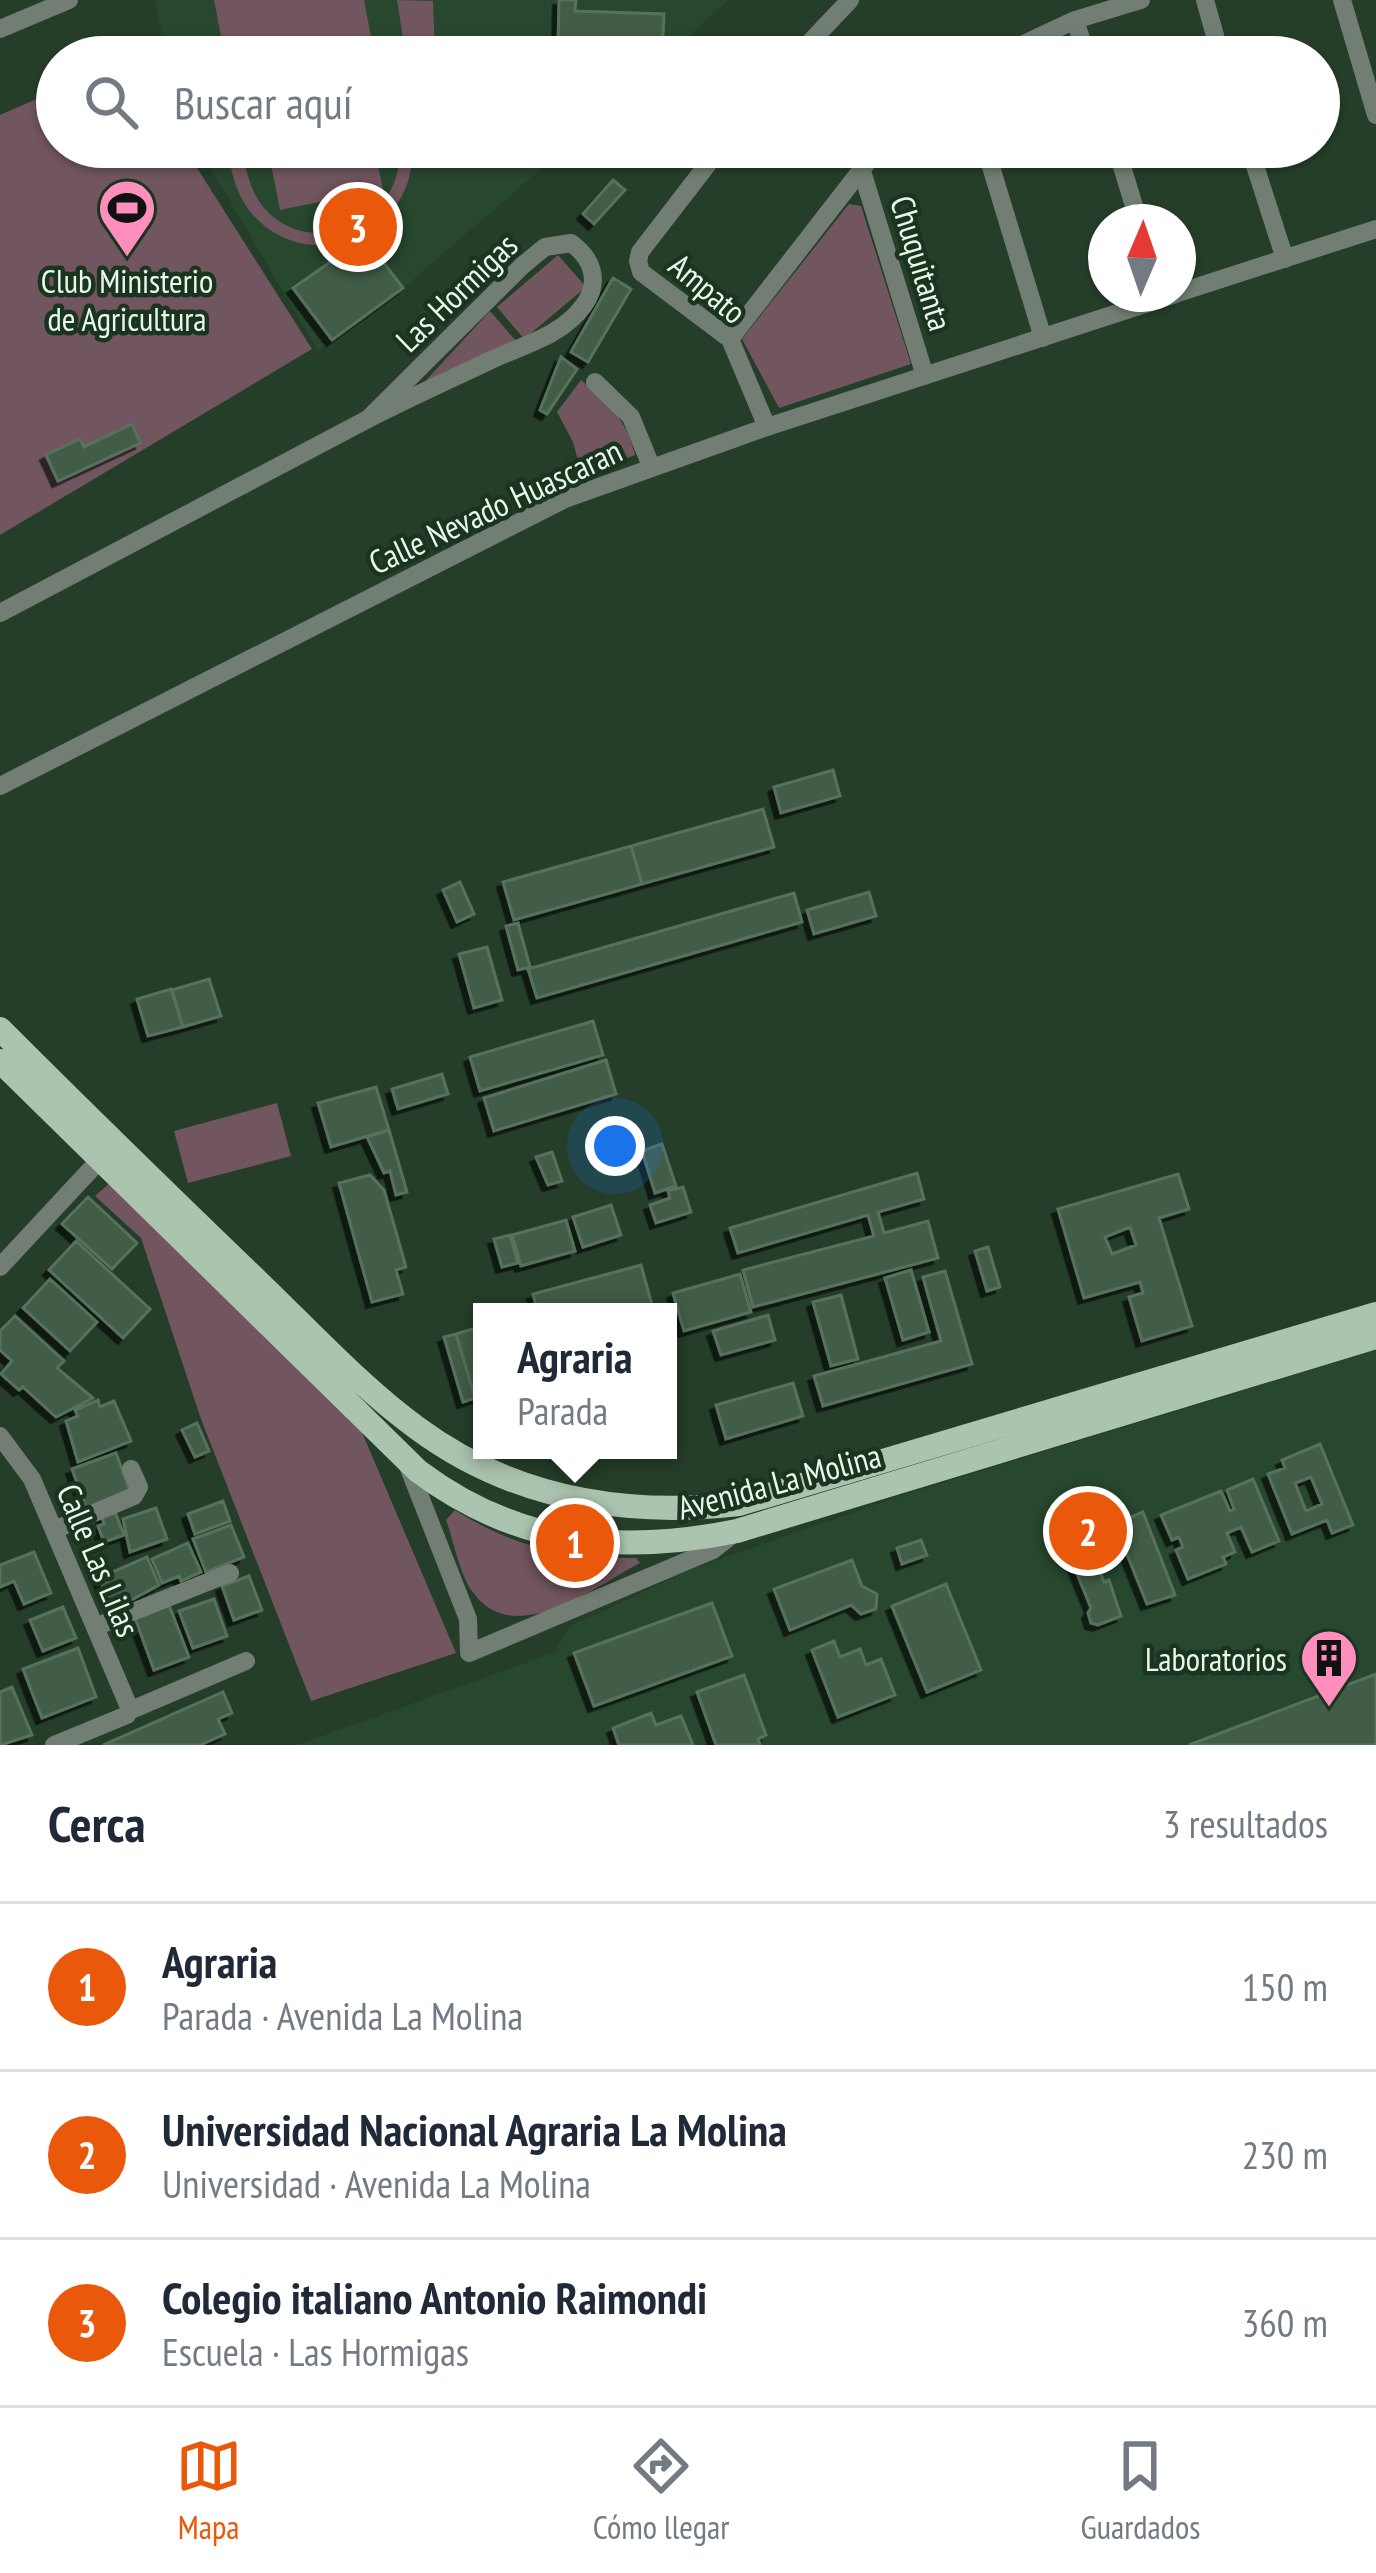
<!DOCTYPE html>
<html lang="es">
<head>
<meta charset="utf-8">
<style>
	:root { --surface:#fff; --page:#f2f2f3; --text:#1f2937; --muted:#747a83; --line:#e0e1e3; --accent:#ea580c }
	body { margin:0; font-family:"PT Sans Narrow",sans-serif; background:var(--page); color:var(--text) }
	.compass { position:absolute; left:1088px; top:204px; width:108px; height:108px; border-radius:50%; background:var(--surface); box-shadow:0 3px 9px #0004; rotate:2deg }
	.you { position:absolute; left:615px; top:1146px; width:42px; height:42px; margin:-30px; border:9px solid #fff; border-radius:50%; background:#1a73e8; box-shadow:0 0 0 18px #1a73e833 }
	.badge { display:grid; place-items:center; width:78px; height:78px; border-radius:50%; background:var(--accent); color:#fff; font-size:39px; font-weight:700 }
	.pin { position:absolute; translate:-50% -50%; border:6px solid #fff; box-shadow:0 3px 12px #0006 }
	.popup { position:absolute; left:473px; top:1303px; width:204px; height:156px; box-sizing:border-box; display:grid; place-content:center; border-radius:0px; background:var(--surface); filter:drop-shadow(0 3px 9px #0005); font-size:39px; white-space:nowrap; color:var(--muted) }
	.popup b { font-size:45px; color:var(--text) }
	.popup::after { content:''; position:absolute; left:50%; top:100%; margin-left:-24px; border:24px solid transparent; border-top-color:var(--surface) }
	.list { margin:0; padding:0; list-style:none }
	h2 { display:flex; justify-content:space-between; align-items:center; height:156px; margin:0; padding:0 48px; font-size:51px }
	h2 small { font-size:39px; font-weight:400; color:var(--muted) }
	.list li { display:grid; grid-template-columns:78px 1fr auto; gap:36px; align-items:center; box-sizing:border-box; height:168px; padding:0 48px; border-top:3px solid var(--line) }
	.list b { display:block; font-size:45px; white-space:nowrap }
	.list p { margin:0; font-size:39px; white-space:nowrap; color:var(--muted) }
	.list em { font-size:39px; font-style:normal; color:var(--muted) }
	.icon { flex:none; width:66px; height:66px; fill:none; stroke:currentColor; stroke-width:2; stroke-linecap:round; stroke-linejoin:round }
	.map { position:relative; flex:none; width:1376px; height:1745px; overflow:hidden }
	.search { position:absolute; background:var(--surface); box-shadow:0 3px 9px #0004; left:36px; right:36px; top:36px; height:132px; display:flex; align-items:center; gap:30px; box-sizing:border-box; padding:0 42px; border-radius:66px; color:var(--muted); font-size:45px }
	.sheet { height:660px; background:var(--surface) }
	nav { display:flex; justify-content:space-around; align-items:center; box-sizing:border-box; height:168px; border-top:3px solid var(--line); background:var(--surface); font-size:33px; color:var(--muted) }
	nav a { display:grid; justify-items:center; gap:6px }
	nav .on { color:var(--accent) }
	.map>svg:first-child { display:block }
</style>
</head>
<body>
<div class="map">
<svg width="1376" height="1745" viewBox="0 0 1376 1745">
	<defs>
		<filter id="shadow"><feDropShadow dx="-5.5" dy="5.5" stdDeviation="0" flood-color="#0009"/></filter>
	</defs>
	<rect width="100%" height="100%" fill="#253e2a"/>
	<path fill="#27472e" d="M155,0H728L665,57H166Z
		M198,147H567L403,288L318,351Z
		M1376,1350V1745H297L559,1651L557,1646L571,1626L692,1569L906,1494Z"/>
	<path fill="#71555f" d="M214,0H364L375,57H225Z
		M397,0L433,1L435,55L463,57H406Z
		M57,90V147H189L197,168L312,349L0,535V115Z
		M226,147H241C246,169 250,192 265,209C312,262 408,220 398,147H412C417,238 304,281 248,209C235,191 231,168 226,147Z
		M330,147H374L383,189L280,210L270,159Z
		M849,204L861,206L911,364L779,408L742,339Z
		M558,255L586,287L524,339L497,307Z
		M490,311L516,341L418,389Z
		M581,380C606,401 628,421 635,455L582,475L573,442L557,412Z
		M277,1103L291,1156L188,1183L174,1131Z
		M111,1182L358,1423L456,1653L311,1701L201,1419L141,1238L95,1196Z
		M455,1510C515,1548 566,1558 636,1558L640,1563C594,1587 513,1651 472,1591C459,1573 454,1541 446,1520Z"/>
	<path fill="#425d47" stroke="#56725b" stroke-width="3" fill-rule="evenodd" filter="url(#shadow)" d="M559,0H576L575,11L664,14L662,57H471V49L558,51Z
		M613,180L625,190L594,224L583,214Z
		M365,238L403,288L332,340L293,288Z
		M613,278L631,289L588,362L571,352Z
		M561,357L577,369L547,414L540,410Z
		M132,424L140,443L58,481L46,455L80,439L84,447Z
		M833,770L840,796L781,813L774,787Z
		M763,809L774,847L642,884L631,846Z
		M631,846L642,884L514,920L503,882Z
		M460,882L474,914L457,922L443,890Z
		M869,892L876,916L814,934L807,910Z
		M794,893L802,922L537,998L528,969Z
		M518,923L530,967L518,970L506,926Z
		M487,947L502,1000L474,1008L459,954Z
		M209,979L221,1016L183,1027L172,990Z
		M171,989L183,1027L148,1036L137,999Z
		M593,1021L603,1055L480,1091L470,1057Z
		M606,1060L616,1094L494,1131L484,1098Z
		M442,1074L448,1094L398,1109L392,1089Z
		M376,1087L389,1130L331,1147L318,1103Z
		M389,1130L407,1192L396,1195L390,1171L384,1173L367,1137Z
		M662,1144L676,1186L655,1193L642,1151Z
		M552,1152L562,1181L548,1185L536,1157Z
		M917,1173L924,1199L878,1212L884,1233L928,1221L938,1258L753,1307L743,1270L874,1236L868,1215L738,1253L730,1228Z
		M1178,1174L1189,1209L1159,1218L1192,1326L1142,1341L1129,1297L1143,1293L1140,1282L1084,1298L1058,1209ZM1130,1227L1136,1245L1112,1254L1105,1237Z
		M370,1175L384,1190L406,1267L396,1270L403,1294L372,1302L339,1183Z
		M683,1187L691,1212L656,1223L650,1205L670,1198L668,1191Z
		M88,1197L137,1243L112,1269L62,1224Z
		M611,1205L621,1235L583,1247L573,1217Z
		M566,1220L575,1251L521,1266L512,1235Z
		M510,1235L518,1263L502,1267L494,1239Z
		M76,1241L150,1309L123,1338L49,1270Z
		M988,1247L1000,1287L987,1291L975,1251Z
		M641,1265L654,1312H527L525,1307L536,1305L533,1294Z
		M911,1270L929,1332L903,1340L885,1278Z
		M945,1271L972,1364L823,1406L814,1376L941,1341L923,1277Z
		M740,1274L751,1312L684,1331L673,1293Z
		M50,1279L97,1322L70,1351L23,1308Z
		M841,1295L858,1359L831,1366L813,1302Z
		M768,1315L775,1340L721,1355L713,1331Z
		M15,1316L64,1361L57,1368L93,1398L56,1417L23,1387L19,1390L1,1374L12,1361L0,1350V1331Z
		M482,1326V1396L475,1398L456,1334Z
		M456,1334L475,1398L463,1402L444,1337Z
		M793,1383L803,1416L726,1439L716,1405Z
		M98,1400L100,1407L114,1401L131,1441L78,1462L66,1421L78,1416L75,1410Z
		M197,1423L209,1451L195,1457L182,1430Z
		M1320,1444L1353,1525L1332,1533L1327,1520L1292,1534L1268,1474L1285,1468L1282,1460ZM1311,1477L1322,1504L1306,1511L1295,1483Z
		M116,1453L131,1494L87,1510L72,1469Z
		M1253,1479L1279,1541L1252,1552L1241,1527L1227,1533L1235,1552L1223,1557L1226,1564L1188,1579L1176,1550L1183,1547L1179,1537L1172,1540L1161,1515L1221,1491L1230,1511L1234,1509L1227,1490Z
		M223,1501L230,1521L195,1534L188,1514Z
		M156,1508L167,1539L130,1552L123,1519Z
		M115,1512L124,1535L104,1542L98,1526L104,1524L102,1517Z
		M1143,1512L1175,1595L1147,1604L1124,1547L1095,1558L1104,1582L1109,1580L1121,1616L1098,1625L1091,1623L1088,1613L1091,1608L1065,1544L1086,1535L1092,1551L1099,1548L1092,1533Z
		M231,1525L244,1557L206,1572L193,1539Z
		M921,1540L927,1555L902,1564L897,1548Z
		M188,1543L201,1572L181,1581L179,1576L162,1583L152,1559Z
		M34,1552L51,1593L24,1604L14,1581L0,1587V1565Z
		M147,1557L159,1585L113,1610L99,1578Z
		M852,1560L862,1586L877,1594L876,1609L861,1614L851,1605L790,1630L774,1589Z
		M249,1576L262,1610L234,1620L222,1586Z
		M946,1584L981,1670L927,1692L892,1606Z
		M214,1599L227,1636L193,1648L179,1611Z
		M712,1603L732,1656L594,1706L574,1653Z
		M169,1605L189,1657L154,1670L135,1618Z
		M63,1607L76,1638L43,1651L30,1620Z
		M834,1641L840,1657L860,1649L866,1665L881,1659L895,1695L838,1717L812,1650Z
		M78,1648L96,1697L42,1718L23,1669Z
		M1376,1674V1745H1189Z
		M744,1675L766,1735L758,1739L760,1745H716L697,1692Z
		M12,1687L32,1735L0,1745V1692Z
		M223,1692L232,1713L218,1719L225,1734L200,1745H103Z
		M651,1713L656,1725L681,1716L693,1745H619L613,1728Z"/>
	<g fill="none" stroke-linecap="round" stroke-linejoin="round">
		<path stroke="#727e74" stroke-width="18" d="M1205,0L1221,57
			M1342,0L1376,115
			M1075,20L1087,57
			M0,29L69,0
			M796,57L850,0
			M996,57L1075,20L1141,0
			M721,147L640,252L638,261L641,272L730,339L767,427
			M985,147L1043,338
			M1116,147L1139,222
			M1249,147L1285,259
			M861,168L925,376
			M1178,293L1376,229
			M730,339L879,147
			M595,382L631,417L651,466
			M0,613C122,549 244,484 366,420C407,399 449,380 491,360C523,345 562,336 584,305C601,281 592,258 571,243L545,247L523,265L368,419
			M0,786L565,499L767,427L1176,294
			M0,1267L107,1152
			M0,1436L32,1479L129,1707L127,1715L54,1745
			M406,1461L468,1619L469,1653L713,1550L737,1531
			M54,1530L134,1496L139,1487L131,1469
			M95,1627L230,1573
			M129,1711L246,1661"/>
		<path stroke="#abc4af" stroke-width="24" d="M0,1029C82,1111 165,1192 249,1273C302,1323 359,1386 417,1428C513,1499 624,1517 739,1504L1376,1314
			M0,1061L418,1471C517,1545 619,1555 737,1531L1376,1337"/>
	</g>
	<defs>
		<g id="stadium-pin" transform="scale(3)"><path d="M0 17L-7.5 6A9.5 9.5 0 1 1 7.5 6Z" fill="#fe8ebb" stroke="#1b3420"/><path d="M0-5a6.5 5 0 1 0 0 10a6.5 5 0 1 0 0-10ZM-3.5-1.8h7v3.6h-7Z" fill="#111"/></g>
		<g id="building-pin" transform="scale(3)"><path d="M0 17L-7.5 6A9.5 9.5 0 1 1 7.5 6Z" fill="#fe8ebb" stroke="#1b3420"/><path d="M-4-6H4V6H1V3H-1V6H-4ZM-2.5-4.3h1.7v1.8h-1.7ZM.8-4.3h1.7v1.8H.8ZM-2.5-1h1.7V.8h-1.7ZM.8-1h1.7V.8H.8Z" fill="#111"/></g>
	</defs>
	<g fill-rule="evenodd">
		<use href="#stadium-pin" x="127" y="208"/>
		<use href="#building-pin" x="1329" y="1658"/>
	</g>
	<g text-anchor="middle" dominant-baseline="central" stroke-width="9" stroke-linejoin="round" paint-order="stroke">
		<g font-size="33" fill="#e7f7ea" stroke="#1b3420">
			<text transform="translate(922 263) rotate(73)">Chuquitanta</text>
			<text transform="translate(708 288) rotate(40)">Ampato</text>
			<text transform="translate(456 292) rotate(-44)">Las Hormigas</text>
			<text transform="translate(495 506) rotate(-25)">Calle Nevado Huascaran</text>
			<text transform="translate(779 1481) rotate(-15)">Avenida La Molina</text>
			<text transform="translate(99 1560) rotate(67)">Calle Las Lilas</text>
		</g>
		<g font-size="33" fill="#e7f7ea" stroke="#1b3420">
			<text x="127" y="280">Club Ministerio<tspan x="127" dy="38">de Agricultura</tspan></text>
			<text x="1287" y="1658" text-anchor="end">Laboratorios</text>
		</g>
	</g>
</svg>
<svg class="compass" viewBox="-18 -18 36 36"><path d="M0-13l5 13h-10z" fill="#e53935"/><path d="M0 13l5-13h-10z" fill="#747a83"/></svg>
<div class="you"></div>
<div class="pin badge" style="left:575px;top:1543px">1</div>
<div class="popup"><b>Agraria</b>Parada</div>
<div class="pin badge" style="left:1088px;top:1531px">2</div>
<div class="pin badge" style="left:358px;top:227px">3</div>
<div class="search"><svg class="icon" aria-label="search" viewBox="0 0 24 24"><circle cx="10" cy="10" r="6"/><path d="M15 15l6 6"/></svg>Buscar aquí</div>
</div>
<section class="sheet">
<h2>Cerca<small>3 resultados</small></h2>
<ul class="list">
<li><span class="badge">1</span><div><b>Agraria</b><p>Parada · Avenida La Molina</p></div><em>150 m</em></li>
<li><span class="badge">2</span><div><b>Universidad Nacional Agraria La Molina</b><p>Universidad · Avenida La Molina</p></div><em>230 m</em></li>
<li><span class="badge">3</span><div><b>Colegio italiano Antonio Raimondi</b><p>Escuela · Las Hormigas</p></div><em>360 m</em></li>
</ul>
</section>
<nav>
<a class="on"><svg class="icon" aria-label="map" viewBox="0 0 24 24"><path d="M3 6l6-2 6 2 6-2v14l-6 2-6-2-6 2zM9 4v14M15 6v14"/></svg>Mapa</a>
<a><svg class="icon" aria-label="directions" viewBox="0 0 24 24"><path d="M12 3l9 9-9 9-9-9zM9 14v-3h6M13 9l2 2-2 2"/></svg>Cómo llegar</a>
<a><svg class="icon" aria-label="saved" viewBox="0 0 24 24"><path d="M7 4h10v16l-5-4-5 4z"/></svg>Guardados</a>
</nav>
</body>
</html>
